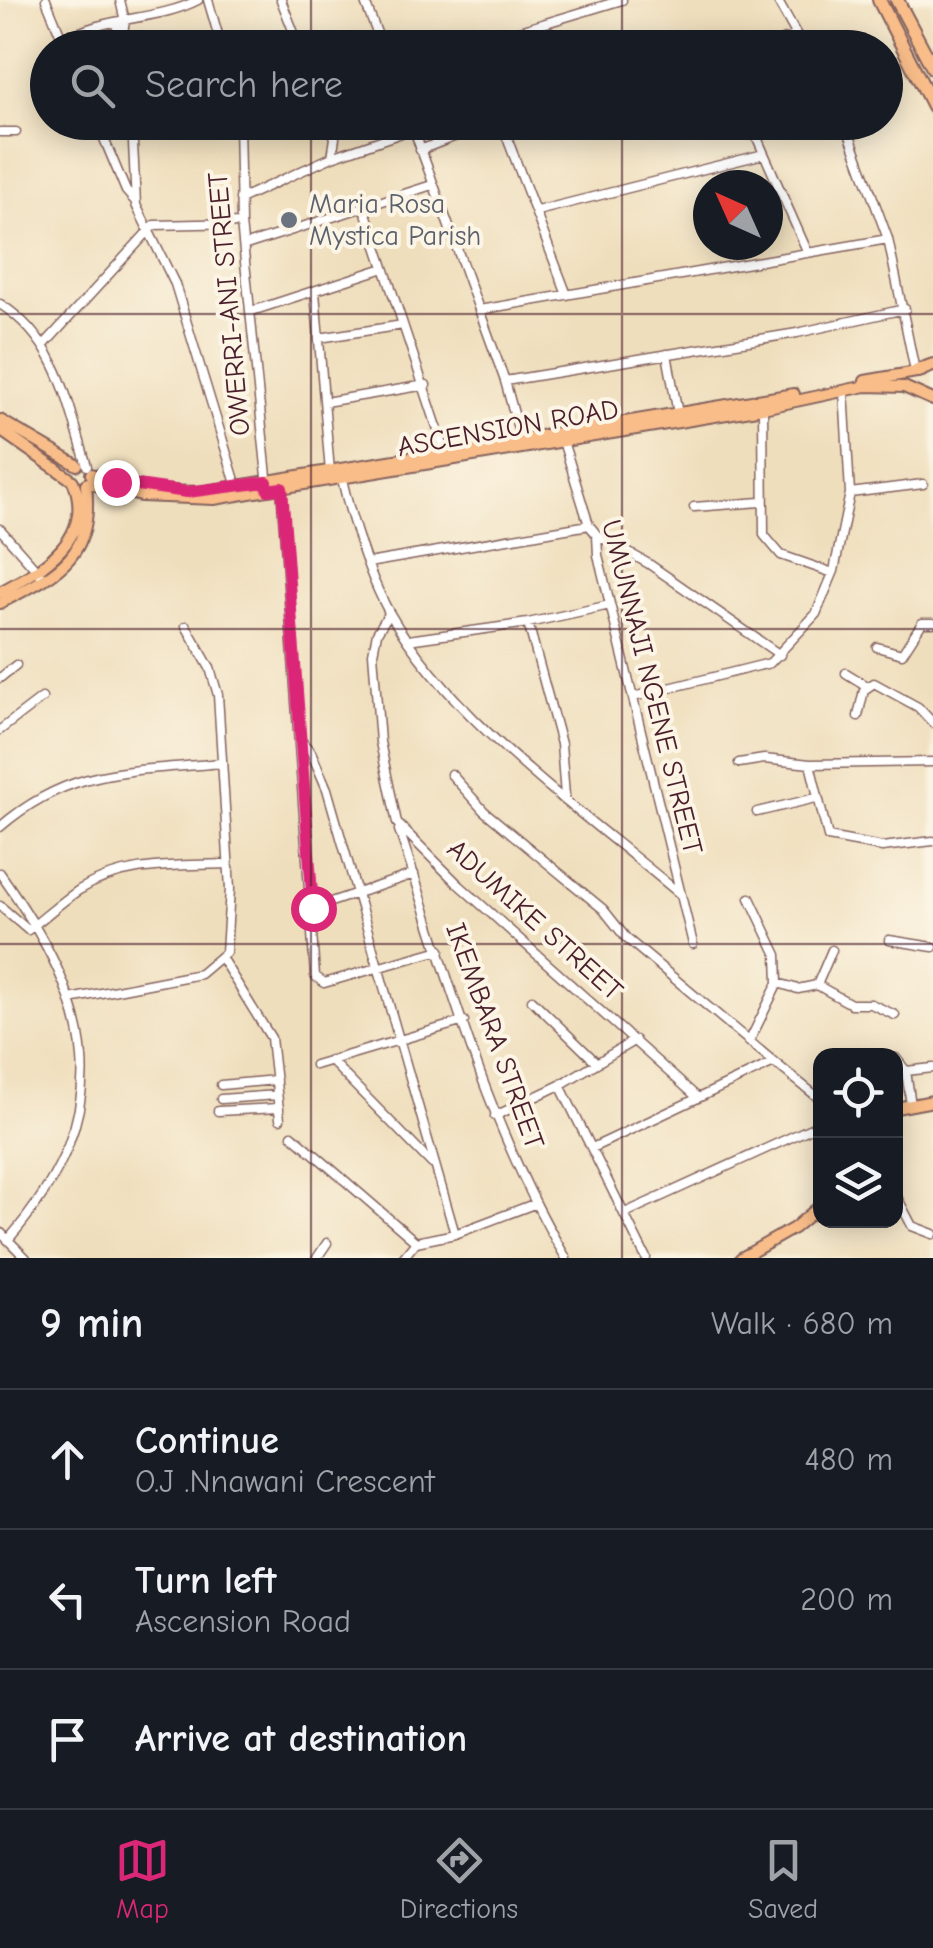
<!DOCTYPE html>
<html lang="en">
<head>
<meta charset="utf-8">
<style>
	:root { --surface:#171b24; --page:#242831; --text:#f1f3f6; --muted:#9ea1a6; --line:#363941; --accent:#db2777 }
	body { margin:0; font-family:"Comic Neue",sans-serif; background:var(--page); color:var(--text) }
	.controls { position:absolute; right:30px; bottom:30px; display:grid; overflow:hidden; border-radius:20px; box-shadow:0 5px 25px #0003 }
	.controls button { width:90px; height:90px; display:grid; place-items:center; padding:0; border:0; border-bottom:2px solid var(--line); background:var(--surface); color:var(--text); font:50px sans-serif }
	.compass { position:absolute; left:693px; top:170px; width:90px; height:90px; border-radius:50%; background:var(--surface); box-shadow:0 5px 25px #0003; rotate:315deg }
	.stop { position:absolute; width:30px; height:30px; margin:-22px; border:8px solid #db2777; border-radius:50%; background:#fff }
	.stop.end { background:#db2777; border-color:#fff; box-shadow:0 2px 10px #0008 }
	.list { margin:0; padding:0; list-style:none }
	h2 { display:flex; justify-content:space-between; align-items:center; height:130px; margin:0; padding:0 40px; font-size:42px }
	h2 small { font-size:32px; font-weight:400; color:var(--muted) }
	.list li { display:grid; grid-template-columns:65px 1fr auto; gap:30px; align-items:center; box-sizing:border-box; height:140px; padding:0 40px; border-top:2px solid var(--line) }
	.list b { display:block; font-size:38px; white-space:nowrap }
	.list p { margin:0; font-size:32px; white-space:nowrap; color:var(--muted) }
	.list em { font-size:32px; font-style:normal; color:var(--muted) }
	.icon { flex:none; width:55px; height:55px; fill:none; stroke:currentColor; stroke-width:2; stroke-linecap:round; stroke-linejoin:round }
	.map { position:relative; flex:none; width:933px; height:1258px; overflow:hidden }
	.search { position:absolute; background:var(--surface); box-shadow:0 5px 25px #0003; left:30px; right:30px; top:30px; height:110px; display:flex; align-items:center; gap:25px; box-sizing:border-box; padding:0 35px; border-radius:55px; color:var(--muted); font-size:38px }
	.sheet { height:550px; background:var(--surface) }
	nav { display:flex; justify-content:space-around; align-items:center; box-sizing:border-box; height:140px; border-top:2px solid var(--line); background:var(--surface); font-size:28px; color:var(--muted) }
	nav a { display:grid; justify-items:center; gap:5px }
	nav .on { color:var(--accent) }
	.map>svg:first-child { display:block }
</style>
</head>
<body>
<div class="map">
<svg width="933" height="1258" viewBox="0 0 933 1258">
	<rect width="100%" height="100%" fill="#fcf5e5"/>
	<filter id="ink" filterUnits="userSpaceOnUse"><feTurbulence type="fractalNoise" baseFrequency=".01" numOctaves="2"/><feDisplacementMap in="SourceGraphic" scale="20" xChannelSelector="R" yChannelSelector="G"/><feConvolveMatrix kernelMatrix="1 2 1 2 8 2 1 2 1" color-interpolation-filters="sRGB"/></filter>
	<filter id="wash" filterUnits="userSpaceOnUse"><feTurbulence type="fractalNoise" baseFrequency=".0048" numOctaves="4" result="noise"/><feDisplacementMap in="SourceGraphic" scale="40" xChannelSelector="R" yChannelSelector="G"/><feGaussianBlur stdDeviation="2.25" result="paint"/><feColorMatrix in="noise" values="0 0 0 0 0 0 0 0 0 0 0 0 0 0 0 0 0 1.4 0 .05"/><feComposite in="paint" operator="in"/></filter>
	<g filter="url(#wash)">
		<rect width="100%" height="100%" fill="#efdebc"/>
	</g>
	<g filter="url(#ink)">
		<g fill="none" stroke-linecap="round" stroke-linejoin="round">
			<g stroke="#84625e" stroke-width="11">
				<path id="minor" d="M46,0L66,48
					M120,0L125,21L122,38
					M208,0L222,48
					M281,0L300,48
					M364,0L383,48
					M777,0L804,48
					M115,23L126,48
					M63,41C103,15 156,22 198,0
					M463,48L622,0
					M760,48L797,35
					M97,122L126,191L135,201
					M132,122L136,205L175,284L237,487
					M239,122L241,223L268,486
					M411,122L505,381L521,439
					M501,122L567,295
					M750,122L808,253
					M845,122L888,239L915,371
					M0,132H16
					M420,150L492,122
					M332,157L413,129
					M240,199L332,157L335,138L329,122
					M363,204L445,451
					M537,211L764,154
					M246,245L432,185
					M315,292L330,472
					M0,304C59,341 68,404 87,466
					M479,310L888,239
					M252,311L384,268
					M319,338L403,325
					M44,345L154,225L241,223
					M667,354L678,414
					M505,381L797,333L905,309
					M325,402L426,385
					M763,407L764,535L781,555L833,573
					M562,438L589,525L597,535L598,555L693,944
					M341,474C349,513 369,577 389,612C452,722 584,813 681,895
					M281,485L315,976L324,983L440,950
					M850,493L923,484
					M694,507L761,502
					M0,529L40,574
					M597,535L649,564L780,655
					M368,563L589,525
					M389,613L377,633L373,653L380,742L397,823L458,884L698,1098L774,1062L820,1099
					M528,623L561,744L565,796
					M408,640L528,623L610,605
					M877,647L902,654L922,623H933
					M846,673L867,686
					M0,678L16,665
					M633,697L770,663L816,614L834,571L850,493L844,390
					M858,716L864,690L874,683L918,707L933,723
					M0,730L42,698
					M302,742L311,752L327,789L455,1234
					M739,763L764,759L810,764L933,762
					M810,764L828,837L882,847L933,841
					M451,774L484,811L603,909L626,938L774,1062
					M757,812L816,798
					M0,827C72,765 133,772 221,763
					M399,830C448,975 487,1126 566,1258
					M0,873C94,1006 122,1108 8,1240
					M750,898L777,955L778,983
					M0,906L28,930C45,917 61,902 79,890C124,862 176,866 227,864
					M313,908L414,874
					M889,940L933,947
					M222,959L271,1038L280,1119
					M817,985L832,950
					M70,999L200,974L226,952L230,889L218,695L210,668L186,626
					M532,1000L597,1063
					M749,1042L778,983L798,989L817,985L851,1004H871L895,1015
					M896,1058L906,1071L911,1105
					M330,1060L432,1164
					M315,1065L464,1021
					M906,1071L933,1068
					M221,1085L276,1080
					M560,1085L646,1258
					M221,1099L277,1095
					M218,1111L279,1108
					M495,1116L560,1085L635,1040
					M292,1135L416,1242
					M592,1148L698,1098
					M896,1195L912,1226L933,1234
					M625,1213L820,1124
					M0,1232L26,1258
					M416,1242L455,1234L534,1204
					M317,1258L327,1243
					M403,1258L416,1242"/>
			</g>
			<g stroke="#84625e" stroke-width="14">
				<path id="major" d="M865,381L922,371
					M0,420L77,465
					M0,430L72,480
					M91,474L154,491L201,492L794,394
					M88,483L141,496L214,499L763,408L866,386L904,387L933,400
					M0,592C43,569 96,538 73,481
					M0,603C59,573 94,558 86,484
					M896,1108L933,1101
					M741,1258L794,1228L820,1206"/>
			</g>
			<g stroke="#84625e" stroke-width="16">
				<path id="highway" d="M879,0L933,106
					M897,0L933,68
					M917,371L933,365"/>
			</g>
			<use href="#minor" stroke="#fff" stroke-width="8"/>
			<use href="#major" stroke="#f8bd89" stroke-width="10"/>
			<use href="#highway" stroke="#f8bd89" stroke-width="12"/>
		</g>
	</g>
	<g fill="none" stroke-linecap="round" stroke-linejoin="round" filter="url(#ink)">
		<path stroke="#db2777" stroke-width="12" d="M116,482L187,492L267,482L268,490L282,488L313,908"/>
	</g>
	<path fill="none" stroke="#4a1f2b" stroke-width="2.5" stroke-opacity="0.55" d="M311,0V48M622,0V48M311,122V1258M622,122V1258M0,314H933M0,629H933M0,944H933"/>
	<circle fill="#6b7280" stroke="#fcf5e5" stroke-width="4" cx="289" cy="220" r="10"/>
	<g text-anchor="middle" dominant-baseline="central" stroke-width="8" stroke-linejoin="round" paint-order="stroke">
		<g font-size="28" fill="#5b616d" stroke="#fcf5e5" text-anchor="start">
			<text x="309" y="204">Maria Rosa<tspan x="309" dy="32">Mystica Parish</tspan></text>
		</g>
		<g font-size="28" fill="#4a1f2b" stroke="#fcf5e5">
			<text transform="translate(229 304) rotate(-95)">OWERRI-ANI STREET</text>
			<text transform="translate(508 428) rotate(-10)">ASCENSION ROAD</text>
			<text transform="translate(652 687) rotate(76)">UMUNNAJI NGENE STREET</text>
			<text transform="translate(535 920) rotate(42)">ADUMIKE STREET</text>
			<text transform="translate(495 1036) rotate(70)">IKEMBARA STREET</text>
		</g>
	</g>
</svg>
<div class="controls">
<button><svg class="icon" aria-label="locate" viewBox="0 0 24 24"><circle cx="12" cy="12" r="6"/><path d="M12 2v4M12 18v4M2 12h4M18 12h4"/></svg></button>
<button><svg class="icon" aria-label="layers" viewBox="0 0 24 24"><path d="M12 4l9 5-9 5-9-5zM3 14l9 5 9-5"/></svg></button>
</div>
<svg class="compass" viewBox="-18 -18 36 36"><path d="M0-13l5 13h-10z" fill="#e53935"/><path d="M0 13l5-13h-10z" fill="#9ea1a6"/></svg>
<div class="stop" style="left:313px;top:908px"></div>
<div class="stop end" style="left:116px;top:482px"></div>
<div class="search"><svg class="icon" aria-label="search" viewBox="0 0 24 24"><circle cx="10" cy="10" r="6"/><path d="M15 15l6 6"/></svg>Search here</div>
</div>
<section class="sheet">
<h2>9 min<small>Walk · 680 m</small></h2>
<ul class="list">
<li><svg class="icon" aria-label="ahead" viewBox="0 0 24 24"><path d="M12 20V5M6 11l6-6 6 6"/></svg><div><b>Continue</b><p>O.J .Nnawani Crescent</p></div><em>480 m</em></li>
<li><svg class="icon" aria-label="left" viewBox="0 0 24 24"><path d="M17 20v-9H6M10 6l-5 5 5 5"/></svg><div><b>Turn left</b><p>Ascension Road</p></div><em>200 m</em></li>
<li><svg class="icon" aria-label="arrive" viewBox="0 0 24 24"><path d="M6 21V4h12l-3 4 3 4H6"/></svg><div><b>Arrive at destination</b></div></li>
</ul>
</section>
<nav>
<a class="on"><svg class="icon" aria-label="map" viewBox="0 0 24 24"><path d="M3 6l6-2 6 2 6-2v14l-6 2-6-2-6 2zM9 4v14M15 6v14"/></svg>Map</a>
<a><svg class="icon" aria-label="directions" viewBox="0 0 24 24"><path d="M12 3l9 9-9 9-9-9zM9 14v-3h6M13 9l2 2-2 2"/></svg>Directions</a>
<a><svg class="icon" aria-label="saved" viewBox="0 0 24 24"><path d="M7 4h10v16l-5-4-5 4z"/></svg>Saved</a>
</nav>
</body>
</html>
